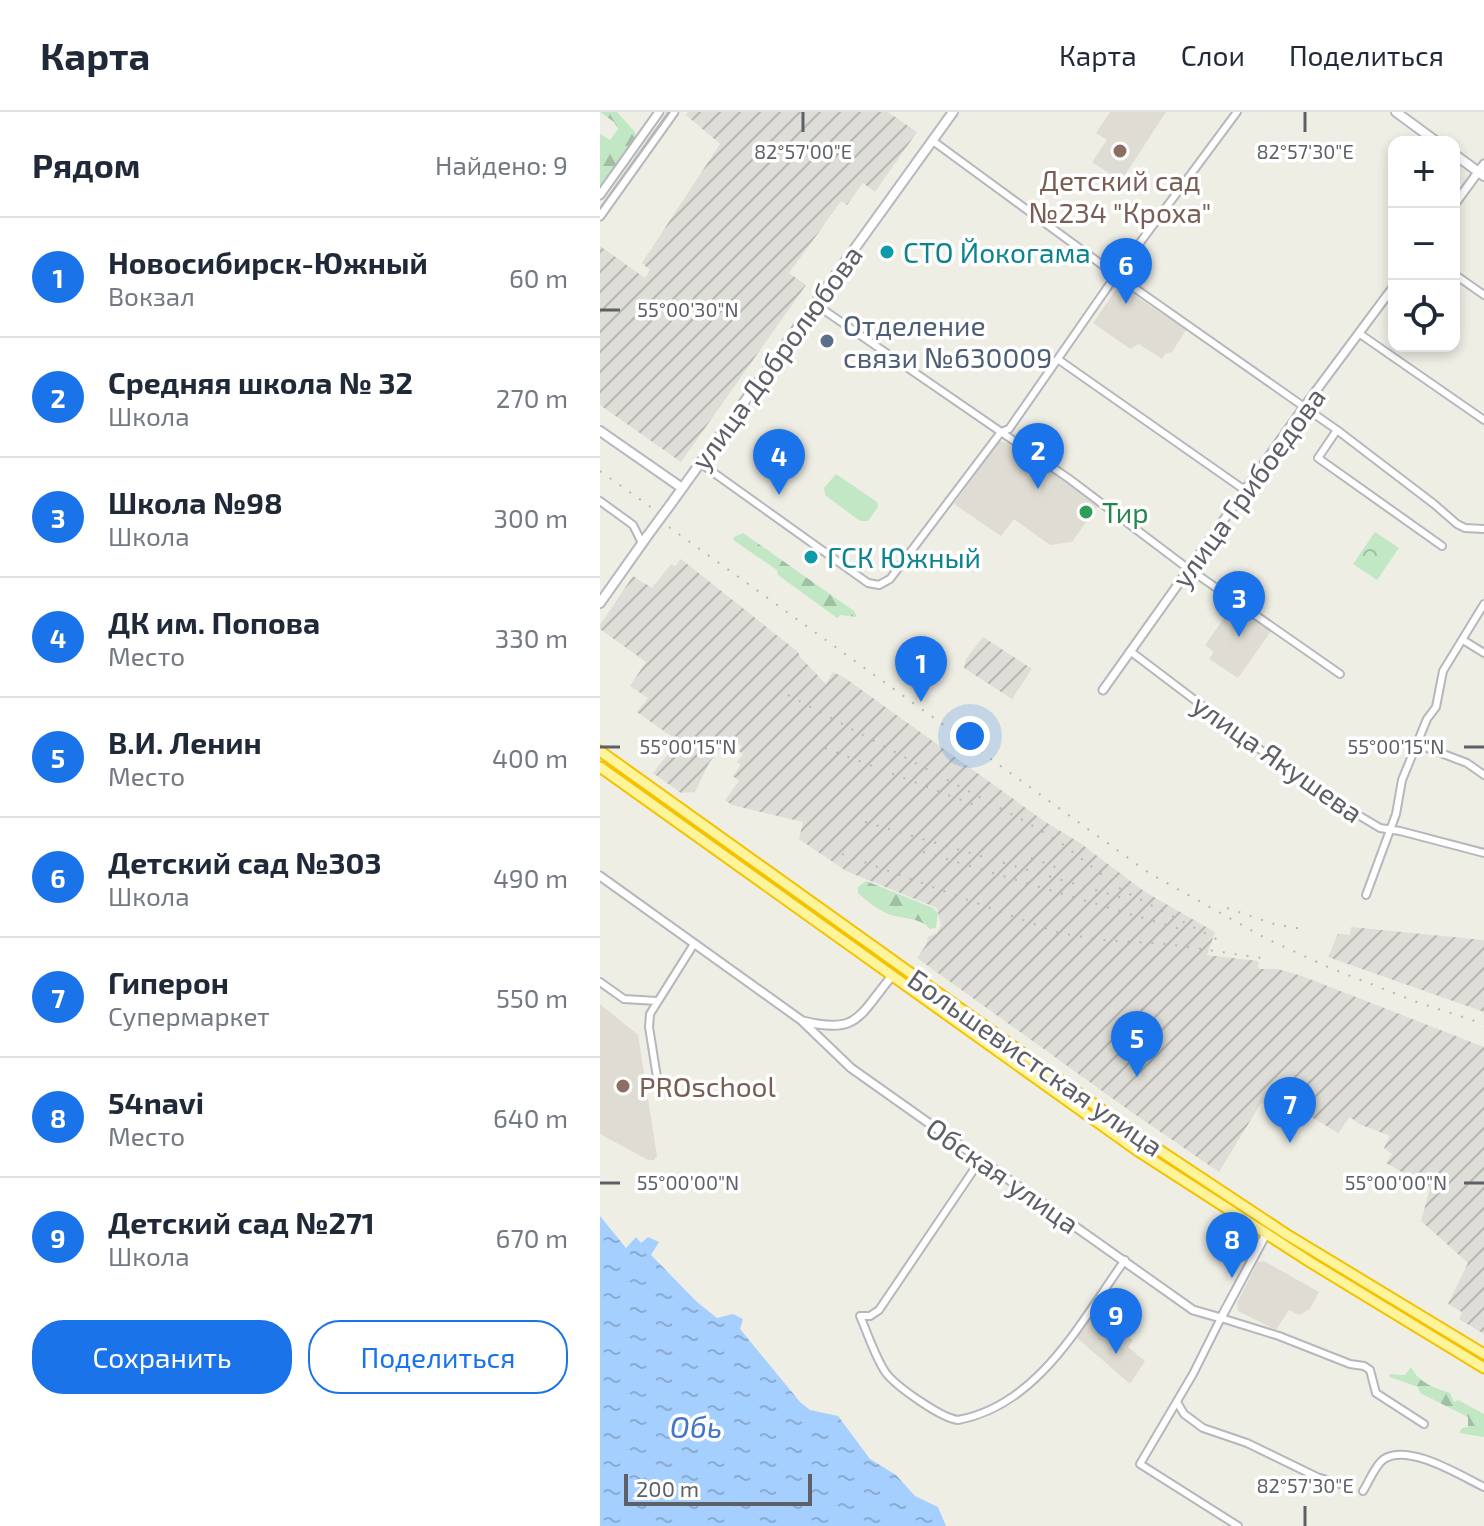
<!DOCTYPE html>
<html lang="ru">
<head>
<meta charset="utf-8">
<style>
	:root { --surface:#fff; --page:#f2f2f3; --text:#1f2937; --muted:#747a83; --line:#e0e1e3; --accent:#1a73e8 }
	body { margin:0; font-family:"Exo 2",sans-serif; background:var(--page); color:var(--text) }
	.controls { position:absolute; right:24px; top:24px; display:grid; overflow:hidden; border-radius:16px; box-shadow:0 4px 12px #0003 }
	.controls button { width:72px; height:72px; display:grid; place-items:center; padding:0; border:0; border-bottom:2px solid var(--line); background:var(--surface); color:var(--text); font:40px sans-serif }
	.scale { position:absolute; left:24px; bottom:20px; width:188px; box-sizing:border-box; padding-left:8px; border:4px solid #5d6066; border-top:0; font-size:22px; line-height:28px; white-space:nowrap; color:#5d6066; -webkit-text-stroke:6px #fff; paint-order:stroke }
	.you { position:absolute; left:370px; top:624px; width:28px; height:28px; margin:-20px; border:6px solid #fff; border-radius:50%; background:#1a73e8; box-shadow:0 0 0 12px #1a73e833 }
	.badge { display:grid; place-items:center; width:52px; height:52px; border-radius:50%; background:var(--accent); color:#fff; font-size:26px; font-weight:700 }
	.pin { position:absolute; translate:-50% -66px; filter:drop-shadow(0 2px 4px #0008) }
	.pin::after { content:''; position:absolute; top:42px; width:28px; height:24px; background:inherit; clip-path:polygon(0 0,100% 0,50% 100%) }
	.list { margin:0; padding:0; list-style:none }
	h2 { display:flex; justify-content:space-between; align-items:center; height:104px; margin:0; padding:0 32px; font-size:34px }
	h2 small { font-size:26px; font-weight:400; color:var(--muted) }
	.list li { display:grid; grid-template-columns:52px 1fr auto; gap:24px; align-items:center; box-sizing:border-box; height:120px; padding:0 32px; border-top:2px solid var(--line) }
	.list b { display:block; font-size:30px; white-space:nowrap }
	.list p { margin:0; font-size:26px; white-space:nowrap; color:var(--muted) }
	.list em { font-size:26px; font-style:normal; color:var(--muted) }
	.actions { display:flex; gap:16px; padding:24px 32px }
	.actions a { flex:1; padding:18px 0; border:2px solid var(--accent); border-radius:32px; text-align:center; font-size:28px; color:var(--accent) }
	.actions .main { background:var(--accent); color:#fff }
	.icon { flex:none; width:44px; height:44px; fill:none; stroke:currentColor; stroke-width:2; stroke-linecap:round; stroke-linejoin:round }
	.map { position:relative; flex:none; width:884px; height:1414px; overflow:hidden }
	header { display:flex; align-items:center; gap:48px; box-sizing:border-box; height:112px; padding:0 40px; background:var(--surface); border-bottom:2px solid var(--line) }
	header strong { font-size:38px }
	nav { display:flex; gap:44px; margin-inline-start:auto; font-size:28px }
	main { display:flex }
	aside { flex:1; background:var(--surface) }
	.map>svg:first-child { display:block }
</style>
</head>
<body>
<header>
<strong>Карта</strong>
<nav><a>Карта</a><a>Слои</a><a>Поделиться</a></nav>
</header>
<main>
<aside>
<h2>Рядом<small>Найдено: 9</small></h2>
<ul class="list">
<li><span class="badge">1</span><div><b>Новосибирск-Южный</b><p>Вокзал</p></div><em>60 m</em></li>
<li><span class="badge">2</span><div><b>Средняя школа № 32</b><p>Школа</p></div><em>270 m</em></li>
<li><span class="badge">3</span><div><b>Школа №98</b><p>Школа</p></div><em>300 m</em></li>
<li><span class="badge">4</span><div><b>ДК им. Попова</b><p>Место</p></div><em>330 m</em></li>
<li><span class="badge">5</span><div><b>В.И. Ленин</b><p>Место</p></div><em>400 m</em></li>
<li><span class="badge">6</span><div><b>Детский сад №303</b><p>Школа</p></div><em>490 m</em></li>
<li><span class="badge">7</span><div><b>Гиперон</b><p>Супермаркет</p></div><em>550 m</em></li>
<li><span class="badge">8</span><div><b>54navi</b><p>Место</p></div><em>640 m</em></li>
<li><span class="badge">9</span><div><b>Детский сад №271</b><p>Школа</p></div><em>670 m</em></li>
</ul>
<div class="actions"><a class="main">Сохранить</a><a>Поделиться</a></div>
</aside>
<div class="map">
<svg width="884" height="1414" viewBox="0 0 884 1414">
	<defs>
		<pattern id="industrial-furrows" width="10" height="10" patternUnits="userSpaceOnUse" patternTransform="scale(2)"><rect width="10" height="10" fill="#deddd7"/><path d="M-1 1l2-2M0 10L10 0M9 11l2-2" fill="none" stroke="#b7b7b2"/></pattern>
		<pattern id="forest-firs" width="22" height="20" patternUnits="userSpaceOnUse" patternTransform="scale(2)"><rect width="22" height="20" fill="#c1e7c5"/><path d="M5 1l3.5 6h-7zM16 11l3.5 6h-7z" fill="#a0bfa4"/></pattern>
		<pattern id="park-crowns" width="20" height="18" patternUnits="userSpaceOnUse" patternTransform="scale(2)"><rect width="20" height="18" fill="#c1e7c5"/><path d="M2 6a3 3 0 1 1 6 0M12 15a3 3 0 1 1 6 0" fill="none" stroke="#a0bfa4"/></pattern>
		<pattern id="water-ripples" width="26" height="14" patternUnits="userSpaceOnUse" patternTransform="scale(2)"><rect width="26" height="14" fill="#a5cfff"/><path d="M2 4q2-2 4 0t4 0M15 11q2-2 4 0t4 0" fill="none" stroke="#8aabd2"/></pattern>
	</defs>
	<rect width="100%" height="100%" fill="#efeee5"/>
	<path fill="url(#industrial-furrows)" d="M88,0H288L317,20L275,80L263,71L247,93L241,89L216,124L189,161L206,173L81,350L0,293V134L45,166L50,158L42,151L120,32L86,3Z
		M81,447L198,540L200,545L226,572L233,560L245,566L444,709L480,731L545,780L615,820L607,843L658,849L659,857H678L702,864L884,935V1222L859,1207L862,1200L848,1192L868,1151L821,1109L830,1076L786,1051L792,1042L784,1036L790,1024L759,1012L750,1005L738,1021L675,983L668,994L661,991L619,1060L530,999L317,846L326,833L328,825L337,821L341,813L337,796L246,759L199,727L203,710L132,693L125,688L139,669L133,664L141,653L137,650L143,642L139,639L142,634L133,628L124,639L120,637L109,651L95,680L81,681L53,661L78,629L37,600L48,586L30,574L46,550L0,517V513L33,464L52,476L71,452L75,454Z
		M383,525L432,557L412,587L364,556L366,547Z
		M751,815L884,828V900L728,845L738,822L750,823Z"/>
	<path fill="#dfddd3" d="M510,0H566L521,69L492,50L507,28L496,21Z
		M519,173L586,218L572,240L565,242L562,247L539,232L530,237L493,211Z
		M399,329L407,331L499,392L472,430L450,433L414,407L401,424L354,392Z
		M634,492L672,518L638,566L609,547L614,540L605,533Z
		M0,892L38,923L57,1044L54,1048H48L0,1022Z
		M664,1149L719,1180L710,1197L699,1203L689,1198L676,1218L638,1199L637,1191L658,1150Z
		M494,1200L533,1228L528,1235L545,1249L530,1272L476,1225Z"/>
	<path fill="url(#forest-firs)" d="M0,0H17L35,20L36,26L0,76V22L10,28L18,17L14,10Z
		M143,421L254,499L257,505L241,503L237,506L178,463L177,458L133,428L134,425Z
		M266,769L333,796L338,801L336,816L330,817C319,804 301,808 286,801C276,796 266,789 258,781V775Z
		M811,1255C819,1271 834,1276 850,1281L854,1290L858,1288L884,1302V1325L859,1321L862,1316L868,1315V1305L820,1281L818,1275L790,1265L789,1262L805,1263Z"/>
	<path fill="url(#park-crowns)" d="M775,420L799,436L777,468L753,452Z"/>
	<path fill="#c1e7c5" d="M236,362L277,390L278,395L268,409H260L225,383L224,376Z"/>
	<path fill="url(#water-ripples)" d="M0,1104L26,1136L36,1125L41,1131L48,1125L59,1130L51,1143L97,1190L117,1206L133,1202L143,1207L140,1217L200,1290L210,1298L238,1304L270,1347L296,1363L315,1384L338,1395L346,1414H0Z"/>
	<g fill="none" stroke-linecap="round" stroke-linejoin="round">
		<g stroke="#b5b7bc" stroke-width="10">
			<path id="minor" d="M333,29L516,163L737,318L834,392L857,412L865,416L884,417
				M854,162L884,183
				M215,192L468,366L582,452L740,562
				M760,222L884,308
				M459,248L646,379
				M737,318L718,346L842,434
				M100,351L268,471L279,473L290,467L401,320L409,317L516,163L637,0
				M0,389L33,413L42,431
				M863,528L884,541
				M530,539L703,670L780,716L800,719L884,741
				M817,632L867,651L884,663
				M766,783L796,702L802,668L827,607L836,595L843,559L884,492
				M0,870L24,887L57,889
				M59,978L49,915L50,902L94,832
				M381,1047L279,1198L270,1204H260C268,1222 275,1245 286,1261C297,1275 341,1306 358,1308C439,1293 481,1209 525,1148
				M577,1290L584,1302L603,1316L647,1331L717,1365L743,1373
				M763,1379C769,1370 775,1353 784,1347C809,1331 861,1364 884,1375
				M638,1414L540,1352L593,1262L621,1206L679,1224L750,1252L764,1254L770,1258L776,1281L824,1312"/>
		</g>
		<g stroke="#b5b7bc" stroke-width="11">
			<path id="tertiary" d="M0,83L59,0
				M854,93L884,52
				M0,104L74,0
				M503,578L704,295L794,174
				M0,764L201,908L251,956L593,1198L621,1206L666,1122
				M203,909C259,923 259,903 292,864"/>
		</g>
		<g stroke="#b6b9bf" stroke-width="12">
			<path id="secondary" d="M796,0L837,30
				M854,42L884,64
				M0,319L82,376
				M73,389L353,0
				M0,491L48,423"/>
		</g>
		<g stroke="#f4c200" stroke-width="13">
			<path id="trunk" d="M0,639L544,1028L686,1122L884,1242
				M0,655L538,1039L710,1150L884,1256"/>
		</g>
		<use href="#minor" stroke="#fff" stroke-width="6"/>
		<use href="#tertiary" stroke="#fff" stroke-width="7"/>
		<use href="#secondary" stroke="#fff" stroke-width="8"/>
		<use href="#trunk" stroke="#fef49c" stroke-width="9"/>
		<path stroke="#b6b7b7" stroke-width="2" d="M0,97L70,0"/>
		<path stroke="#b6b7b7" stroke-width="2" stroke-dasharray="2 10" stroke-linecap="butt" d="M0,359L55,398
			M69,415L549,761L665,826L728,855L814,889L884,912
			M188,583L428,711L461,731L522,778L622,830
			M225,636L377,694
			M265,710L526,787
			M323,740L580,817
			M242,742L459,821L502,828L568,832L668,847
			M431,746L461,757
			M627,796L674,812L702,817"/>
		<g stroke="#b6b9bf" stroke-width="12" stroke-linecap="butt">
			<path id="secondary-bridge" d="M48,423L73,389"/>
		</g>
		<use href="#secondary-bridge" stroke="#fff" stroke-width="8"/>
	</g>
	<path fill="none" stroke="#5d6066" stroke-width="3" d="M203,0V20M705,0V20M0,198H20M0,635H20M864,635H884M0,1071H20M864,1071H884M705,1394V1414"/>
	<g fill="#8d6e63" stroke="#fff" stroke-width="3">
		<circle cx="520" cy="39" r="8"/>
		<circle cx="23" cy="974" r="8"/>
	</g>
	<g fill="#0f9aa8" stroke="#fff" stroke-width="3">
		<circle cx="287" cy="140" r="8"/>
		<circle cx="211" cy="445" r="8"/>
	</g>
	<circle fill="#5c6f8a" stroke="#fff" stroke-width="3" cx="227" cy="229" r="8"/>
	<circle fill="#2e9e5b" stroke="#fff" stroke-width="3" cx="486" cy="400" r="8"/>
	<g text-anchor="middle" dominant-baseline="central" stroke-width="7" stroke-linejoin="round" paint-order="stroke">
		<g font-size="28" fill="#785e54" stroke="#fff">
			<text x="520" y="68">Детский сад<tspan x="520" dy="32">№234 "Кроха"</tspan></text>
			<text x="39" y="974" text-anchor="start">PROschool</text>
		</g>
		<g font-size="28" fill="#0d838f" stroke="#fff" text-anchor="start">
			<text x="303" y="140">СТО Йокогама</text>
			<text x="227" y="445">ГСК Южный</text>
		</g>
		<g font-size="28" fill="#4e5e75" stroke="#fff" text-anchor="start">
			<text x="243" y="213">Отделение<tspan x="243" dy="32">связи №630009</tspan></text>
		</g>
		<g font-size="28" fill="#5d6066" stroke="#fff">
			<text transform="translate(176 245) rotate(-54)">улица Добролюбова</text>
			<text transform="translate(648 375) rotate(-54)">улица Грибоедова</text>
			<text transform="translate(678 646) rotate(35)">улица Якушева</text>
			<text transform="translate(436 950) rotate(35)">Большевистская улица</text>
			<text transform="translate(403 1063) rotate(35)">Обская улица</text>
		</g>
		<g font-size="28" fill="#27864d" stroke="#fff" text-anchor="start">
			<text x="502" y="400">Тир</text>
		</g>
		<g font-size="30" font-style="italic" fill="#4576c5" stroke="#fff">
			<text x="96" y="1314">Обь</text>
		</g>
	</g>
	<g font-size="20" text-anchor="middle" fill="#5d6066" stroke="#fff" stroke-width="7" stroke-linejoin="round" paint-order="stroke">
		<text x="203" y="47">82°57'00"E</text>
		<text x="705" y="47">82°57'30"E</text>
		<text x="88" y="205">55°00'30"N</text>
		<text x="88" y="642">55°00'15"N</text>
		<text x="796" y="642">55°00'15"N</text>
		<text x="88" y="1078">55°00'00"N</text>
		<text x="796" y="1078">55°00'00"N</text>
		<text x="705" y="1381">82°57'30"E</text>
	</g>
</svg>
<div class="controls">
<button>+</button>
<button>−</button>
<button><svg class="icon" aria-label="locate" viewBox="0 0 24 24"><circle cx="12" cy="12" r="6"/><path d="M12 2v4M12 18v4M2 12h4M18 12h4"/></svg></button>
</div>
<div class="scale">200 m</div>
<div class="you"></div>
<div class="pin badge" style="left:321px;top:590px">1</div>
<div class="pin badge" style="left:438px;top:377px">2</div>
<div class="pin badge" style="left:639px;top:525px">3</div>
<div class="pin badge" style="left:179px;top:383px">4</div>
<div class="pin badge" style="left:537px;top:965px">5</div>
<div class="pin badge" style="left:526px;top:192px">6</div>
<div class="pin badge" style="left:690px;top:1031px">7</div>
<div class="pin badge" style="left:632px;top:1166px">8</div>
<div class="pin badge" style="left:516px;top:1242px">9</div>
</div>
</main>
</body>
</html>
